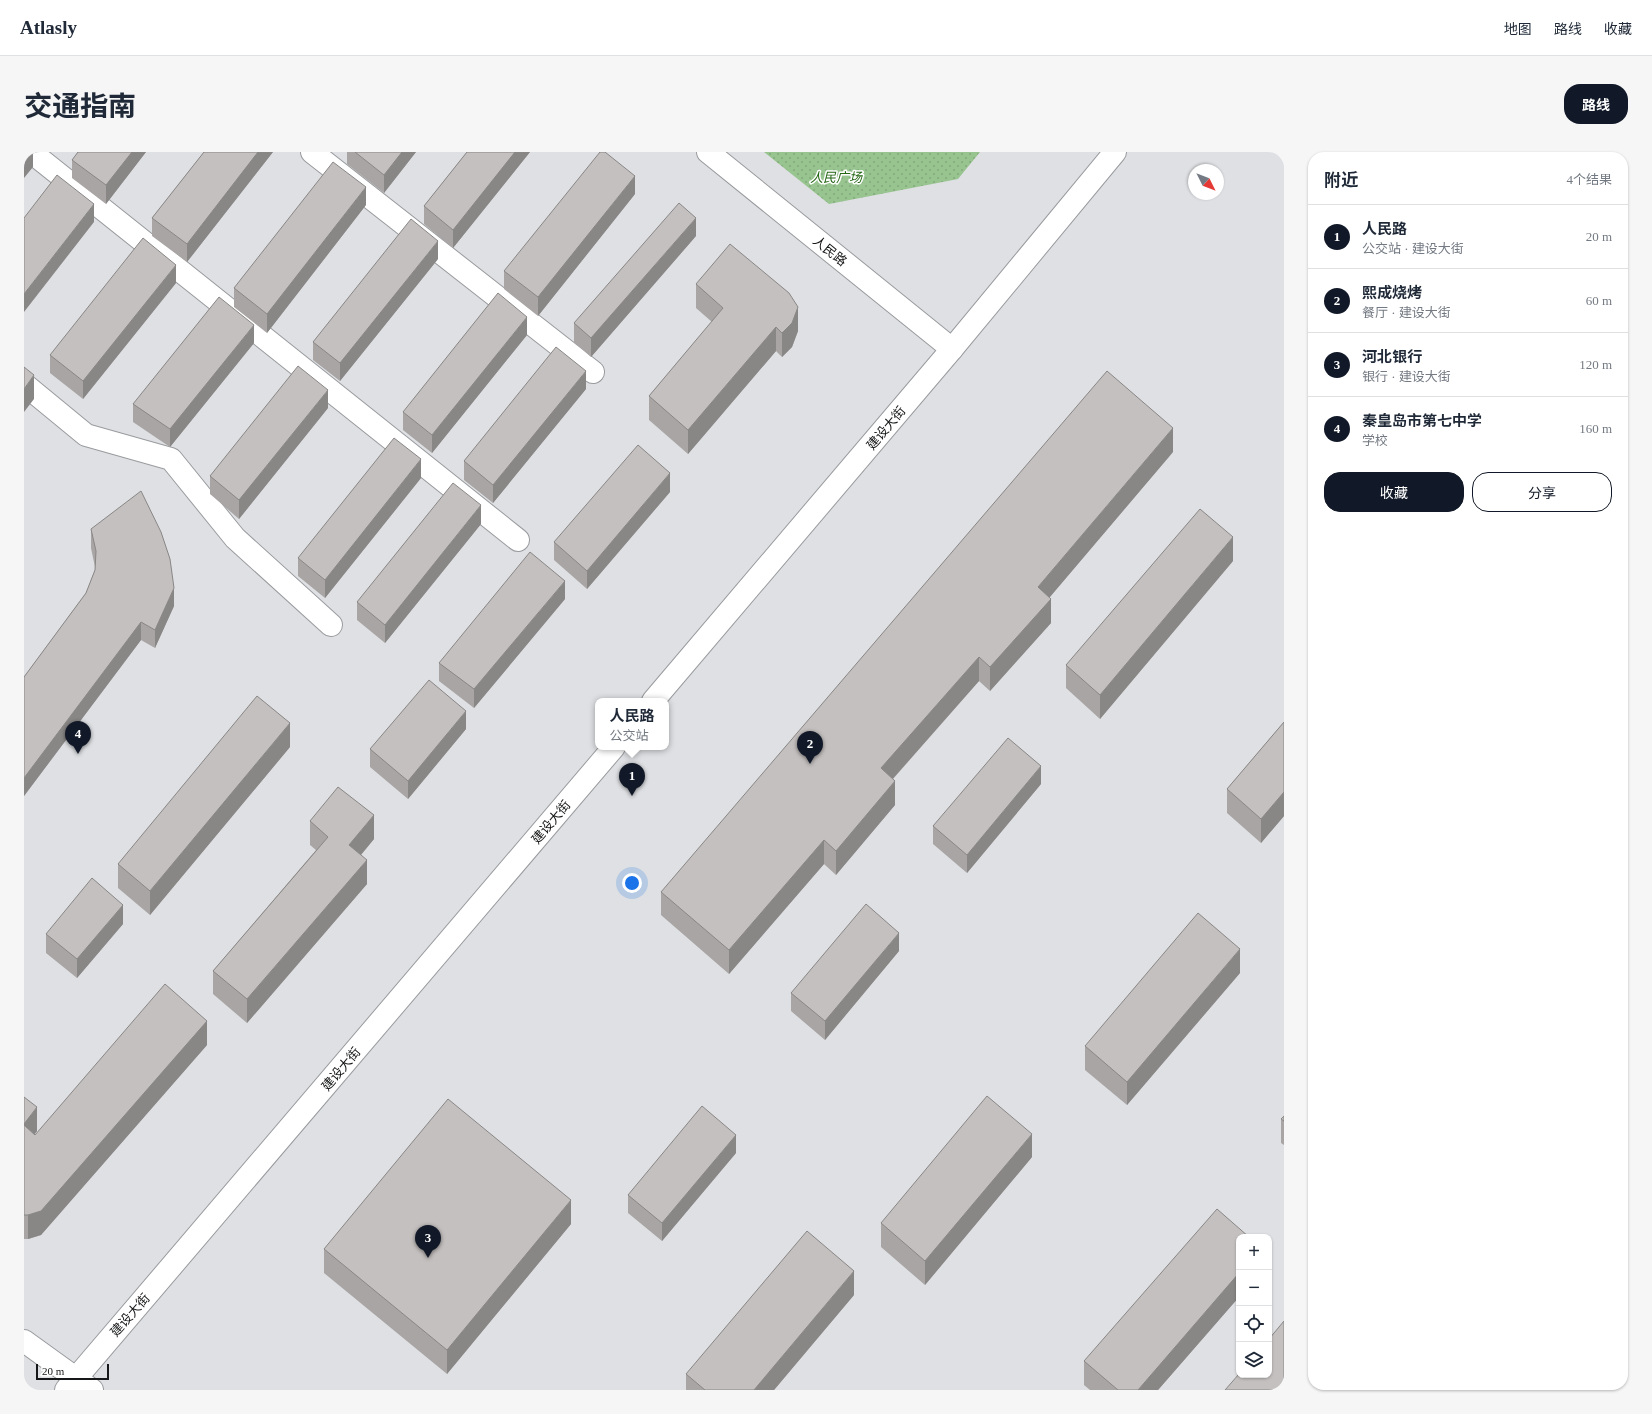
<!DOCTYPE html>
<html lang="zh">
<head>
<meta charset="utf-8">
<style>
	:root { --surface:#fff; --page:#f6f6f7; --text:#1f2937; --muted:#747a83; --line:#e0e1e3; --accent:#111827 }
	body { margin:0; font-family:"Times New Roman","Noto Sans SC",serif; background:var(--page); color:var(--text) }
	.controls { position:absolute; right:12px; bottom:12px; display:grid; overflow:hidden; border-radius:8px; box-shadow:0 1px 3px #0004 }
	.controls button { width:36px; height:36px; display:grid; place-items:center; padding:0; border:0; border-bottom:1px solid var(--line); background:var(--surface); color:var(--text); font:20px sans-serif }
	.compass { position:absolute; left:1164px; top:12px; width:36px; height:36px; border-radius:50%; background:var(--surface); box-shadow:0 1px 3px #0004; rotate:132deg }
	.scale { position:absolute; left:12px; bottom:10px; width:73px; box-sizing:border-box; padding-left:4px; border:2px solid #161718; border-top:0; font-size:11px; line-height:14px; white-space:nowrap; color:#161718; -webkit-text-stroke:3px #fff; paint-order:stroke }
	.you { position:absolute; left:608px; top:731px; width:14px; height:14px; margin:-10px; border:3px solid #fff; border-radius:50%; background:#1a73e8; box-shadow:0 0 0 6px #1a73e833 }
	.badge { display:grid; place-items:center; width:26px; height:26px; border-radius:50%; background:var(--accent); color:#fff; font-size:13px; font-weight:700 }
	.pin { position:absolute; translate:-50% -33px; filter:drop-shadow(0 1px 2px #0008) }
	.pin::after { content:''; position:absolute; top:21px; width:14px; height:12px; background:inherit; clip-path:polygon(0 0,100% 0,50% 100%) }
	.popup { position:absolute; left:571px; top:546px; width:74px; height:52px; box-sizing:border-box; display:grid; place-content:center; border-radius:8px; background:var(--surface); filter:drop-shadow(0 1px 3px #0005); font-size:13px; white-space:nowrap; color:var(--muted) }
	.popup b { font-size:15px; color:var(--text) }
	.popup::after { content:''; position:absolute; left:50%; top:100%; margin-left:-8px; border:8px solid transparent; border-top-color:var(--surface) }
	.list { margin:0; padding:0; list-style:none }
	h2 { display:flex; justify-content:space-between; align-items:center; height:52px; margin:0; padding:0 16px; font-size:17px }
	h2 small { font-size:13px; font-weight:400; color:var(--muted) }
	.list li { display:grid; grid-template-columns:26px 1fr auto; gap:12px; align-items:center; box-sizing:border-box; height:64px; padding:0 16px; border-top:1px solid var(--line) }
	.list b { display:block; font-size:15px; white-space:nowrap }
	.list p { margin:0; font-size:13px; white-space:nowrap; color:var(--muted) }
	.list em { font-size:13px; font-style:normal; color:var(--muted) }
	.actions { display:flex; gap:8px; padding:12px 16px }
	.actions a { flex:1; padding:9px 0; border:1px solid var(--accent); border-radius:16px; text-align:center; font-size:14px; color:var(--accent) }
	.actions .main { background:var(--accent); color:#fff }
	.icon { flex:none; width:22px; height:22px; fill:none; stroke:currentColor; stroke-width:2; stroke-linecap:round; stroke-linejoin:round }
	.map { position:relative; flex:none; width:1260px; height:1238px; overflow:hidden; border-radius:16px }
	header { display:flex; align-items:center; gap:24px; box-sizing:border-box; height:56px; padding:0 20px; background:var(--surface); border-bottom:1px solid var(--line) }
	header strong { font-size:19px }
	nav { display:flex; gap:22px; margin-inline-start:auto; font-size:14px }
	.intro { display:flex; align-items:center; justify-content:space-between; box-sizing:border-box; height:96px; padding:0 24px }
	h1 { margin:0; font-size:28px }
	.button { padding:10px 18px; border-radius:16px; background:var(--accent); color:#fff; font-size:14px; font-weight:700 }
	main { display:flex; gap:24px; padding:0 24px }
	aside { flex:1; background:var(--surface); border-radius:16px; box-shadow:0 1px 3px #0004 }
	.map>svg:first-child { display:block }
</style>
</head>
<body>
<header>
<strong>Atlasly</strong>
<nav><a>地图</a><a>路线</a><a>收藏</a></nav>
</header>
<div class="intro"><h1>交通指南</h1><a class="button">路线</a></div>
<main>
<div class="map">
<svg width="1260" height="1238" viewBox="0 0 1260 1238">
	<defs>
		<pattern id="park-dots" width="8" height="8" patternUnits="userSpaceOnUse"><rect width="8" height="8" fill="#98c48f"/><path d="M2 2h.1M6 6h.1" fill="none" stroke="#82a87b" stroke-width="1.8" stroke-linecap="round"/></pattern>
	</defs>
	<rect width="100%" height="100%" fill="#dee0e3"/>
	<path fill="url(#park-dots)" d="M740,0H956L934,27L805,52Z"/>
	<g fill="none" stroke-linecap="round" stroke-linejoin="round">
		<g stroke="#999b9e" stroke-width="24">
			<path id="street" d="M7,0L494,388
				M288,0L569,220
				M684,0L928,197
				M0,232L62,283L147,307L211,386L307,473"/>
		</g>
		<g stroke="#999b9e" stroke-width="24">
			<path id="secondary" d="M0,1189L68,1238"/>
		</g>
		<g stroke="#999b9e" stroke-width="24">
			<path id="highway" d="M629,549L928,197L1091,0
				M42,1238L590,595"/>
		</g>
		<use href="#street" stroke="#fff" stroke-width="22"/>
		<use href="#secondary" stroke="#fff" stroke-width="22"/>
		<use href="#highway" stroke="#fff" stroke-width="22"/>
	</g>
	<path fill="#a9a5a4" d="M54,0H122L82,52L48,26V8Z
		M180,0H249L163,110L128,84V66Z
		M323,0H392L360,41L323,12Z
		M443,0H506L429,96L400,72V54Z
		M611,42L514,164L480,137V119Z
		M342,53L243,181L210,155V136Z
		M672,84L567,205L550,190V171Z
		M414,107L316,229L289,208V190Z
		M152,131L59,247L26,221V203Z
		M672,132L774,179L768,195L758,205L752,199L664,302L625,268V244L688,170L672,156Z
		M503,183L408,301L379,278V260Z
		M230,191L146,295L109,270V252Z
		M562,237L469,351L440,328V309Z
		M304,256L215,367L186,342V324Z
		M1149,300L1025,446L1027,471L966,539L955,529L869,627L871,653L812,723L800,712L705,822L637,763V740Z
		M397,326L301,446L274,424V406Z
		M646,340L563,437L530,408V390Z
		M457,372L361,491L333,468V450Z
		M67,377L150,454L131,496L117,488L0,644V525L62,441L71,418V415L67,396Z
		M1209,409L1076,567L1042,536V513Z
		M541,447L450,556L415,529V511Z
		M1260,570V664L1237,691L1203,661V637Z
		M442,577L384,647L346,615V597Z
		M266,595L126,763L94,736V712Z
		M1017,632L943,721L909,692V674Z
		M286,669L350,687L337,703L343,732L223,871L189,842V819L292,698L286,693Z
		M99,772L53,826L22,801V782Z
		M875,799L801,888L767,859V841Z
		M1216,821L1103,953L1061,918V894Z
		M183,893L17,1083L4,1087H0V945L13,979L10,983H11Z
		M1260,964V993L1257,991V967Z
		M712,1001L638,1089L604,1061V1043Z
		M1008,1005L901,1133L857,1095V1071Z
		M547,1072L423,1222L300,1121V1097Z
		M1215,1085V1145L1134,1238H1066L1060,1233V1209Z
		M830,1143L750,1238H662V1222Z"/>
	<path fill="#898686" d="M6,0H9V15L0,26V8Z
		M108,0H122L82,52V33Z
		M234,0H249L163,110V92Z
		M378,0H392L360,41V23Z
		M491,0H506L429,96V78Z
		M611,24V42L514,164V145Z
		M342,35V53L243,181V162Z
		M70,52V70L0,160V142Z
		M672,66V84L567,205V186Z
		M414,89V107L316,229V211Z
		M152,113V131L59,247V229Z
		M774,155V179L768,195L758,205V181Z
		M503,165V183L408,301V283Z
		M230,173V191L146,295V277Z
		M752,175V199L664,302V278Z
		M562,219V237L469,351V333Z
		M10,223V247L0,260V237Z
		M304,238V256L215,367V348Z
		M1149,276V300L1014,459V435Z
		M397,307V326L301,446V428Z
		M646,321V340L563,437V419Z
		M457,353V372L361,491V473Z
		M1209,385V409L1076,567V543Z
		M541,429V447L450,556V537Z
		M150,436V454L131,496V478Z
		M1027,447V471L966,539V515Z
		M117,470V488L0,644V626Z
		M955,505V529L857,640V616Z
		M442,559V577L384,647V629Z
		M266,571V595L126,763V739Z
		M1017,614V632L943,721V703Z
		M871,629V653L812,723V699Z
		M1260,640V664L1237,691V667Z
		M350,663V687L325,717V693Z
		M800,688V712L705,822V798Z
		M343,708V732L223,871V847Z
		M99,753V772L53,826V807Z
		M875,781V799L801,888V869Z
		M1216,797V821L1103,953V930Z
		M183,869V893L17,1083L4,1087V1063Z
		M13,955V979L0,996V972Z
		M1008,982V1005L901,1133V1109Z
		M712,983V1001L638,1089V1071Z
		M547,1048V1072L423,1222V1198Z
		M830,1119V1143L750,1238H730Z
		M1215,1121V1145L1134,1238H1114Z"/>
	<path fill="#c4c0bf" stroke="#898686" d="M0,0H6L0,8Z
		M54,0H108L82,33L48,8Z
		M180,0H234L163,92L128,66Z
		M331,0H378L360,23Z
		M443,0H491L429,78L400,54Z
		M576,0H581L611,24L514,145L480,119Z
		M309,10L342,35L243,162L210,136Z
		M33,23L70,52L0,142V66Z
		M655,51L672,66L567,186L550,171Z
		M387,67L414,89L316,211L289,190Z
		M119,86L152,113L59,229L26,203Z
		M706,92L765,141L774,155L768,171L758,181L752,175L664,278L625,244L699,156L672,132Z
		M474,141L503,165L408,283L379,260Z
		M195,145L230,173L146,277L109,252Z
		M532,195L562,219L469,333L440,309Z
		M274,214L304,238L215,348L186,324Z
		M0,215L10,223L0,237Z
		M1083,219L1149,276L1014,435L1027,447L966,515L955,505L857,616L871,629L812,699L800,688L705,798L637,740Z
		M370,286L397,307L301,428L274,406Z
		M614,293L646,321L563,419L530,390Z
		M429,331L457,353L361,473L333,450Z
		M117,339L137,380L146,407L150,436L131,478L117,470L0,626V525L62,441L71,418L72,399L67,377Z
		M1176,357L1209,385L1076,543L1042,513Z
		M506,400L541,429L450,537L415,511Z
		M405,528L442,559L384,629L346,597Z
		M233,544L266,571L126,739L94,712Z
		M1260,570V640L1237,667L1203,637Z
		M984,586L1017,614L943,703L909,674Z
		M314,635L350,663L325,693L343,708L223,847L189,819L304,685L286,669Z
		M68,726L99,753L53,807L22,782Z
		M842,752L875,781L801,869L767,841Z
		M1174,761L1216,797L1103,930L1061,894Z
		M141,832L183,869L17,1059L4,1063H0V973L11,983Z
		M963,944L1008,982L901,1109L857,1071Z
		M0,945L13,955L0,972Z
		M424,947L547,1048L423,1198L300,1097Z
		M678,954L712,983L638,1071L604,1043Z
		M1260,964V969L1257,967Z
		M1193,1057L1225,1085H1215V1121L1114,1238H1094L1060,1209Z
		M783,1079L830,1119L730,1238H681L662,1222Z
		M1260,1169V1238H1201L1215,1222V1223H1245V1187Z"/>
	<g text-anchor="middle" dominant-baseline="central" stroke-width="3" stroke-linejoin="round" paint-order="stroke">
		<g font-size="13" font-style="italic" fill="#246614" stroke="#fff">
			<text x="812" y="25">人民广场</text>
		</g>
		<g font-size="13" fill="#161718" stroke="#fff">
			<text transform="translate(806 99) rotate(39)">人民路</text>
			<text transform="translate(862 276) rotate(-50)">建设大街</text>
			<text transform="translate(527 670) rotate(-50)">建设大街</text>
			<text transform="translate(317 917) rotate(-50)">建设大街</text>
			<text transform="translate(106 1163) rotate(-49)">建设大街</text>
		</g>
	</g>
</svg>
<div class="controls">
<button>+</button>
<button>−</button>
<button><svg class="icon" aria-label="locate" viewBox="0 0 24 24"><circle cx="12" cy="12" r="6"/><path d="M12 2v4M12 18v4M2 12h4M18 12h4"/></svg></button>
<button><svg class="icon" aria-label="layers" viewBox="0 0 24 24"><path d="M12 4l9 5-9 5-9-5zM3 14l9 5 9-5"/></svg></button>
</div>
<svg class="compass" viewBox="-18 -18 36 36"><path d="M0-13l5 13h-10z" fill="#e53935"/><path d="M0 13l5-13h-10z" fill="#747a83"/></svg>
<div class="scale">20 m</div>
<div class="you"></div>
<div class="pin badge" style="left:608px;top:644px">1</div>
<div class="popup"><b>人民路</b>公交站</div>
<div class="pin badge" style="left:786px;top:612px">2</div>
<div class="pin badge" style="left:404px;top:1106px">3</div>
<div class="pin badge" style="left:54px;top:602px">4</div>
</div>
<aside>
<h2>附近<small>4个结果</small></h2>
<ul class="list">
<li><span class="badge">1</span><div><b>人民路</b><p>公交站 · 建设大街</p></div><em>20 m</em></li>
<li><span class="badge">2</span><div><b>熙成烧烤</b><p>餐厅 · 建设大街</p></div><em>60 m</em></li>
<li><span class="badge">3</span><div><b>河北银行</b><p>银行 · 建设大街</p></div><em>120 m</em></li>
<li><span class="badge">4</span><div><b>秦皇岛市第七中学</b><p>学校</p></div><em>160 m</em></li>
</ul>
<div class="actions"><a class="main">收藏</a><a>分享</a></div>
</aside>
</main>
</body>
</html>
